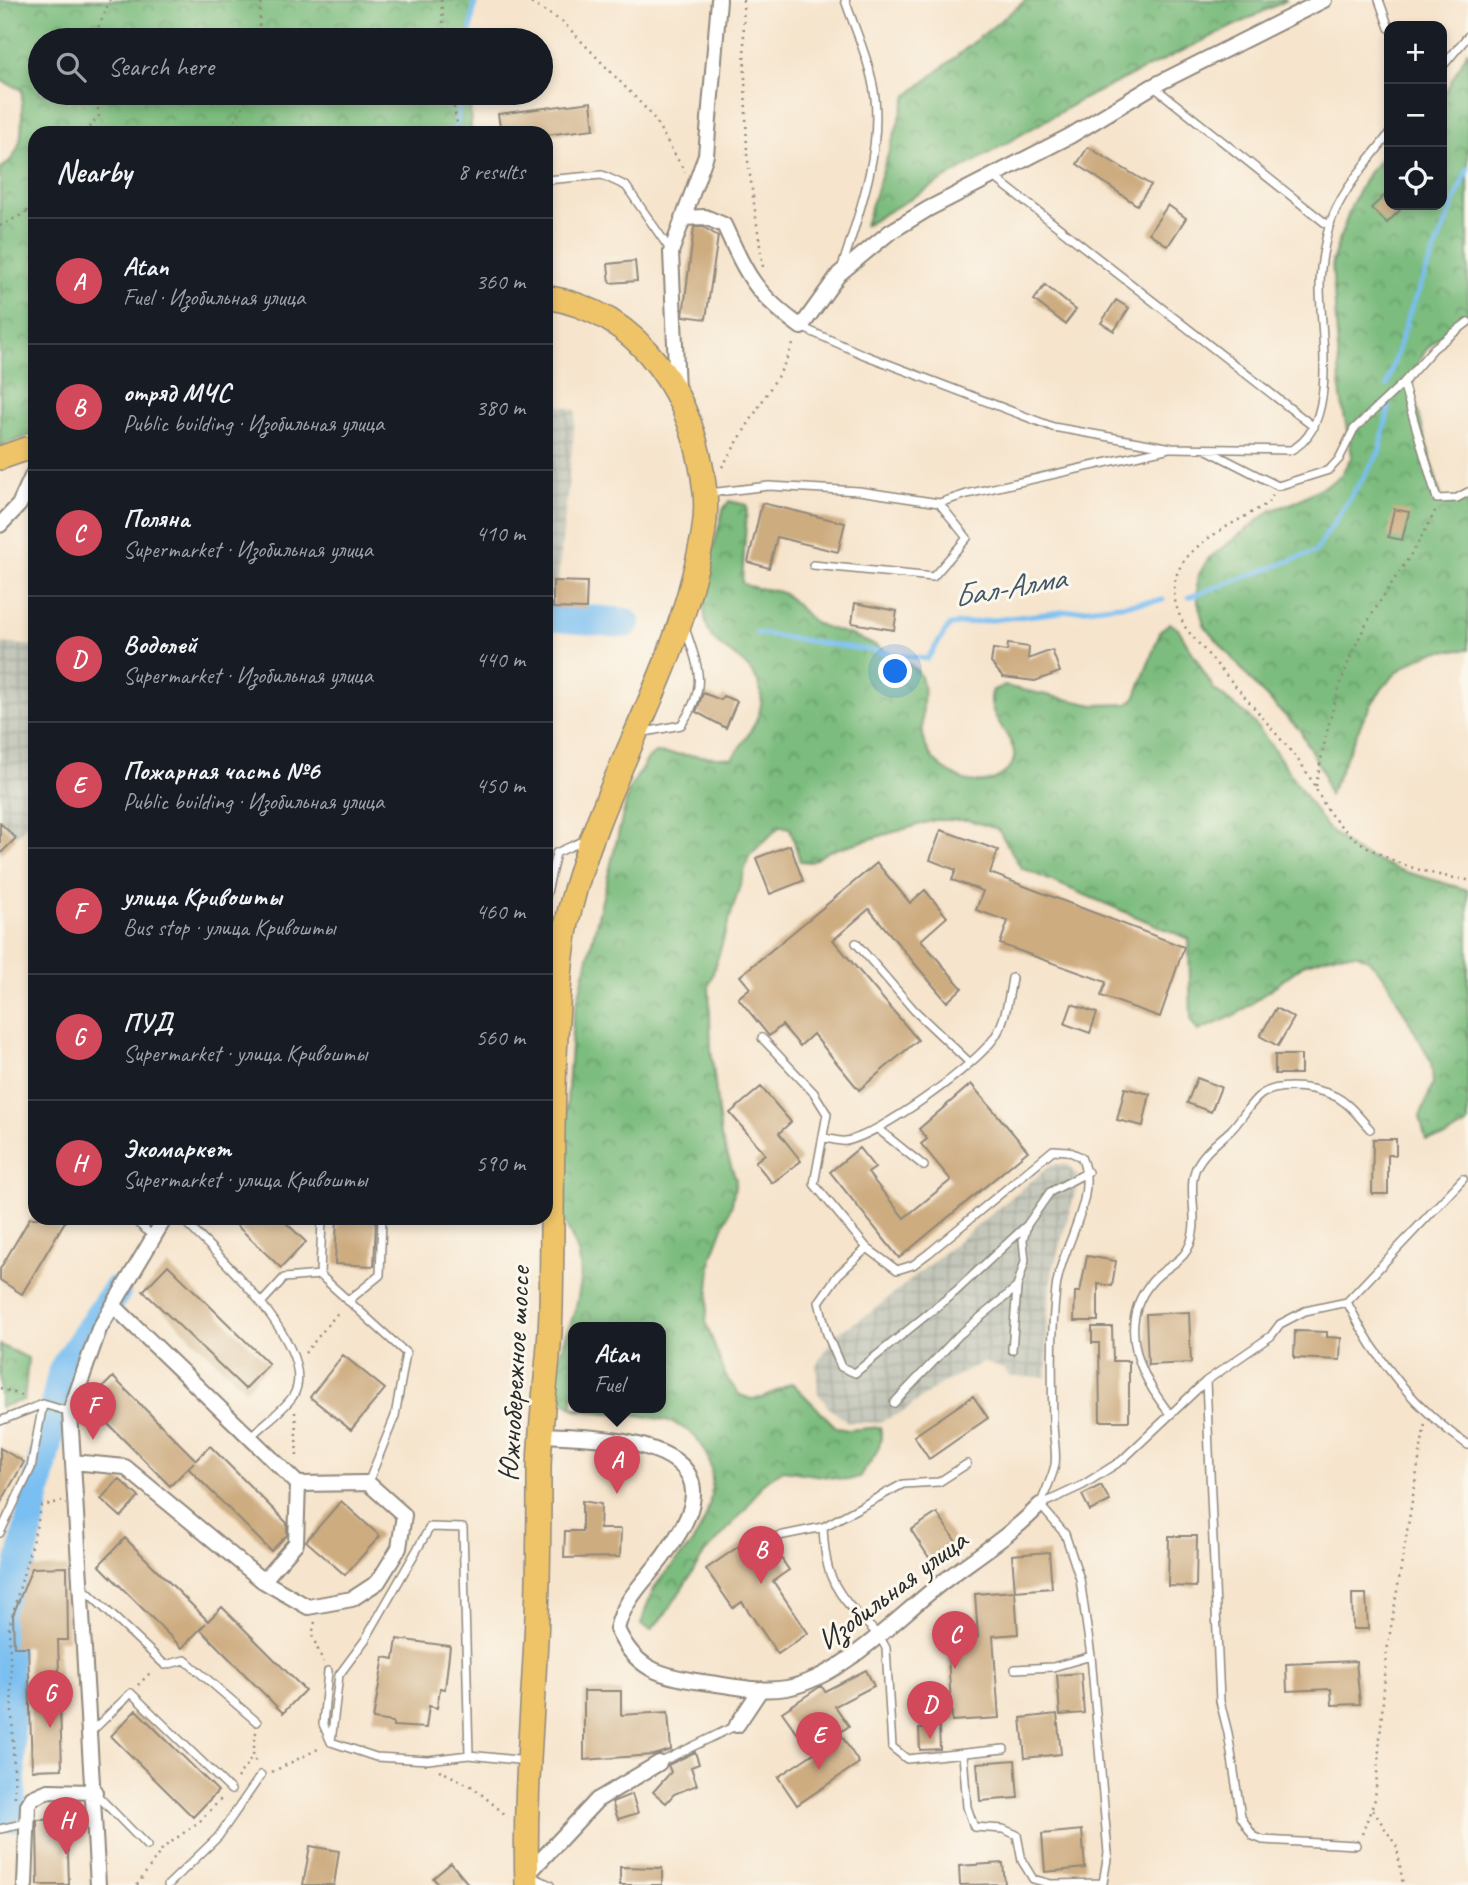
<!DOCTYPE html>
<html lang="en">
<head>
<meta charset="utf-8">
<style>
	:root { --surface:#171b24; --page:#242831; --text:#f1f3f6; --muted:#9ea1a6; --line:#363941; --accent:#d1495b }
	body { margin:0; font-family:Caveat,sans-serif; background:var(--page); color:var(--text) }
	.controls { position:absolute; right:21px; top:21px; display:grid; overflow:hidden; border-radius:14px; box-shadow:0 4px 10px #0003 }
	.controls button { width:63px; height:63px; display:grid; place-items:center; padding:0; border:0; border-bottom:2px solid var(--line); background:var(--surface); color:var(--text); font:35px sans-serif }
	.you { position:absolute; left:896px; top:672px; width:24px; height:24px; margin:-18px; border:5px solid #fff; border-radius:50%; background:#1a73e8; box-shadow:0 0 0 10px #1a73e833 }
	.badge { display:grid; place-items:center; width:46px; height:46px; border-radius:50%; background:var(--accent); color:#fff; font-size:23px; font-weight:700 }
	.pin { position:absolute; translate:-50% -58px; filter:drop-shadow(0 2px 4px #0008) }
	.pin::after { content:''; position:absolute; top:37px; width:24px; height:21px; background:inherit; clip-path:polygon(0 0,100% 0,50% 100%) }
	.popup { position:absolute; left:568px; top:1322px; width:98px; height:91px; box-sizing:border-box; display:grid; place-content:center; border-radius:14px; background:var(--surface); filter:drop-shadow(0 2px 5px #0005); font-size:23px; white-space:nowrap; color:var(--muted) }
	.popup b { font-size:26px; color:var(--text) }
	.popup::after { content:''; position:absolute; left:50%; top:100%; margin-left:-14px; border:14px solid transparent; border-top-color:var(--surface) }
	.list { margin:0; padding:0; list-style:none }
	h2 { display:flex; justify-content:space-between; align-items:center; height:91px; margin:0; padding:0 28px; font-size:30px }
	h2 small { font-size:23px; font-weight:400; color:var(--muted) }
	.list li { display:grid; grid-template-columns:46px 1fr auto; gap:21px; align-items:center; box-sizing:border-box; height:126px; padding:0 28px; border-top:2px solid var(--line) }
	.list b { display:block; font-size:26px; white-space:nowrap }
	.list p { margin:0; font-size:23px; white-space:nowrap; color:var(--muted) }
	.list em { font-size:23px; font-style:normal; color:var(--muted) }
	.icon { flex:none; width:38px; height:38px; fill:none; stroke:currentColor; stroke-width:2; stroke-linecap:round; stroke-linejoin:round }
	.map { position:relative; flex:none; width:1468px; height:1885px; overflow:hidden }
	.search { position:absolute; background:var(--surface); box-shadow:0 4px 10px #0003; left:28px; top:28px; width:525px; height:77px; display:flex; align-items:center; gap:18px; box-sizing:border-box; padding:0 24px; border-radius:38px; color:var(--muted); font-size:26px }
	.panel { position:absolute; background:var(--surface); box-shadow:0 4px 10px #0003; left:28px; top:126px; width:525px; height:1099px; border-radius:21px }
	.map>svg:first-child { display:block }
</style>
</head>
<body>
<div class="map">
<svg width="1468" height="1885" viewBox="0 0 1468 1885">
	<defs>
		<pattern id="industrial-grid" width="8" height="8" patternUnits="userSpaceOnUse" patternTransform="scale(1.75)"><rect width="8" height="8" fill="#c3c6b9"/><path d="M0 4h8M4 0v8" fill="none" stroke="#a8aa9f"/></pattern>
		<pattern id="forest-crowns" width="20" height="18" patternUnits="userSpaceOnUse" patternTransform="scale(1.75)"><rect width="20" height="18" fill="#7bbc7e"/><path d="M2 6a3 3 0 1 1 6 0M12 15a3 3 0 1 1 6 0" fill="none" stroke="#659967"/></pattern>
	</defs>
	<rect width="100%" height="100%" fill="#fbf7ec"/>
	<filter id="ink" filterUnits="userSpaceOnUse"><feTurbulence type="fractalNoise" baseFrequency=".0143" numOctaves="2"/><feDisplacementMap in="SourceGraphic" scale="14" xChannelSelector="R" yChannelSelector="G"/><feConvolveMatrix kernelMatrix="1 2 1 2 8 2 1 2 1" color-interpolation-filters="sRGB"/></filter>
	<filter id="wash" filterUnits="userSpaceOnUse"><feTurbulence type="fractalNoise" baseFrequency=".00686" numOctaves="4" result="noise"/><feDisplacementMap in="SourceGraphic" scale="28" xChannelSelector="R" yChannelSelector="G"/><feGaussianBlur stdDeviation="1.57" result="paint"/><feColorMatrix in="noise" values="0 0 0 0 0 0 0 0 0 0 0 0 0 0 0 0 0 1.4 0 .05"/><feComposite in="paint" operator="in"/></filter>
	<g filter="url(#wash)">
		<rect width="100%" height="100%" fill="#f6e4cc"/>
		<path fill="url(#industrial-grid)" d="M546,402L576,410L556,598L546,595Z
			M0,643L35,646V817L16,836L0,821Z
			M1052,1164H1068L1079,1179L1053,1269L1048,1303L1047,1377H1010L1004,1369L983,1362L939,1385L903,1412L877,1423L848,1422L830,1409L818,1393L816,1365L836,1334L870,1313Z"/>
		<path fill="url(#forest-crowns)" stroke="#537454" stroke-width="2" fill-rule="evenodd" d="M0,0H477L467,40H40V93H470L471,133H35V434L0,446V169C28,152 21,119 22,90L0,80Z
			M1026,0H1287L1081,100L865,225L907,96Z
			M1468,50V314C1438,339 1415,348 1412,390L1443,504H1451L1468,497V650C1458,650 1446,650 1435,652C1372,668 1355,744 1329,795L1322,771L1300,730L1261,692L1204,625L1198,602L1197,578L1208,559L1272,510L1293,503L1332,482L1341,475L1352,456L1341,398L1332,261L1352,204L1368,173L1389,149V205H1442V98Z
			M729,501L747,505L742,583C755,591 769,587 782,593C794,599 803,614 814,622C825,629 841,631 854,636C870,643 902,658 915,669C939,690 899,742 949,772C960,779 966,782 979,782C988,783 1000,778 1007,771C1033,745 980,720 993,690L1004,686L1094,705L1128,704L1136,696L1161,630L1170,623L1179,630L1214,689L1249,717L1271,745L1326,827L1356,852L1399,870L1468,890V1124L1446,1137L1426,1140L1420,1117L1433,1083L1431,1061L1384,976L1368,959L1358,954H1337L1306,963L1236,1015L1198,1031L1191,1021L1189,939L1021,868L998,829L968,820H935L829,851L811,862L800,861L790,828L780,826L749,856L709,986L711,1048L721,1137L736,1180L732,1204L712,1256L706,1323L726,1377L740,1395L751,1399L763,1398L792,1383L837,1428L848,1430L880,1427C885,1446 870,1463 859,1477L848,1480L783,1470L763,1483L745,1510L703,1556L667,1612L651,1630L641,1625C644,1615 647,1604 651,1595C660,1574 682,1558 694,1540C707,1521 712,1501 712,1479C709,1407 631,1417 577,1410C562,1403 555,1389 553,1373C565,1337 590,1288 577,1250C569,1227 562,1227 560,1198L573,1019L629,790L647,760L655,753L732,758C758,722 781,691 736,657C727,650 713,643 709,632C694,595 715,547 723,510ZM573,1328H661V1408H573Z
			M0,1345L28,1358L24,1400L0,1407Z"/>
		<g fill="none" stroke-linecap="round" stroke-linejoin="round">
			<path stroke="#7abff1" stroke-width="5" d="M469,40L475,0
				M455,133L461,93
				M1387,385L1409,314L1468,168
				M1189,597L1315,552L1379,453L1389,407
				M756,633L927,659L950,625L1163,600"/>
			<path stroke="#7abff1" stroke-width="30" d="M546,616L625,623
				M12,1817L7,1626L63,1370L116,1291"/>
		</g>
		<g id="blocks">
			<path fill="#cdac80" d="M591,102L594,129L546,135L501,133L498,114Z
				M1088,147L1151,185L1137,205L1077,164Z
				M1385,195L1389,205H1395L1400,210L1387,223L1371,208Z
				M1168,205L1186,218L1168,246L1149,233Z
				M694,227H703L718,236L706,319L683,316Z
				M635,261L637,281L610,283L608,264Z
				M1045,285L1076,310L1065,324L1034,300Z
				M1116,300L1129,308L1114,331L1101,323Z
				M762,503L845,523L838,552L777,537L769,568L748,562Z
				M1394,509L1409,512L1402,540L1388,537Z
				M553,581L587,582L586,609L553,608Z
				M855,603L897,611L894,630L852,623Z
				M1008,644L1029,647L1028,659L1052,650L1060,672L1035,681L1003,677L991,663L993,649L1007,651Z
				M703,693L721,700L723,696L737,701L726,728L696,712Z
				M0,823L16,838L0,854Z
				M941,830L998,850L990,873L1184,947L1160,1017L1101,996L1106,982L1000,944L1008,921L976,910L983,891L952,880L956,870L930,860Z
				M790,845L803,881L770,894L756,858Z
				M877,863L910,903L925,890L947,917L921,940L962,988L947,1002L869,909L833,940L918,1040L859,1090L813,1034L800,1046L782,1025L769,1036L738,998L750,988L740,976Z
				M1072,1004L1097,1013L1090,1033L1065,1024Z
				M1276,1008L1294,1018L1278,1046L1260,1036Z
				M1275,1055H1301V1074H1275Z
				M1197,1078L1221,1087L1211,1112L1187,1103Z
				M971,1084L1028,1151L899,1258L830,1172L859,1148L875,1168L868,1173L904,1218L951,1180L921,1144L927,1139L919,1129Z
				M761,1087L791,1122L779,1133L801,1161L772,1183L755,1162L765,1154L730,1113Z
				M1125,1088L1150,1094L1143,1126L1117,1120Z
				M1373,1139H1396V1155H1388V1194H1372Z
				M30,1218H67L22,1294L0,1280V1269Z
				M229,1218H281L306,1242L281,1268Z
				M337,1218H376L374,1266L335,1264Z
				M1087,1256L1116,1261L1112,1286L1098,1284V1321H1074L1075,1292H1080Z
				M168,1265L269,1364L245,1389L143,1291Z
				M1189,1312L1191,1363L1148,1365L1146,1314Z
				M1092,1327H1112L1113,1361H1129V1421H1100L1099,1343H1092Z
				M1295,1331L1327,1332V1337L1341,1338L1340,1360L1294,1358Z
				M343,1355L385,1389L351,1430L310,1397Z
				M113,1377L196,1460L210,1446L287,1523V1535L271,1551L188,1468L194,1462L170,1486L87,1403Z
				M973,1396L988,1418L929,1459L914,1436Z
				M0,1448L24,1462L0,1504Z
				M119,1479L139,1497L121,1517L101,1499Z
				M1101,1485L1110,1501L1090,1511L1082,1495Z
				M341,1501L380,1536L345,1575L306,1541Z
				M582,1501L601,1504L600,1529H621L620,1557L564,1558L565,1531H582Z
				M937,1513L956,1542L930,1559L911,1530Z
				M1169,1536H1197L1196,1587L1168,1586Z
				M125,1538L208,1621L222,1607L305,1690L283,1713L200,1629L206,1623L182,1648L99,1565Z
				M748,1540L767,1567L781,1558L789,1570L773,1581L808,1633L778,1654L742,1602L733,1608L706,1569Z
				M1049,1552L1052,1588L1015,1591L1012,1555Z
				M67,1567L68,1640H58L62,1769L32,1770L28,1647H14L13,1615L32,1568Z
				M1015,1591L1018,1634L993,1636L999,1718L952,1721L947,1639L978,1637L975,1594Z
				M1352,1594H1366L1368,1629H1353Z
				M397,1639L450,1646L445,1689L440,1688L437,1708L429,1706L426,1728L393,1726V1722L373,1719L384,1657L394,1659Z
				M1356,1661L1360,1704L1332,1705L1331,1689L1287,1691L1286,1664Z
				M866,1670L874,1686L835,1706L849,1726L838,1734L824,1714L797,1733L782,1712L821,1686L825,1691Z
				M1081,1673L1084,1713L1060,1715L1057,1675Z
				M584,1691H621V1715L668,1712L671,1750L653,1755L584,1760Z
				M136,1710L218,1791L193,1817L111,1736Z
				M1057,1714L1061,1754L1025,1758L1021,1718Z
				M939,1727L940,1749L920,1750L919,1729Z
				M841,1735L859,1763L797,1805L778,1777Z
				M695,1752L699,1764L691,1767L697,1785L674,1794L666,1803L653,1792L671,1772L668,1765Z
				M1015,1760L1018,1798L980,1801L977,1763Z
				M632,1794L638,1813L618,1819L612,1802Z
				M67,1819L69,1885H38L37,1820Z
				M1082,1830L1085,1868L1045,1872L1042,1834Z
				M310,1846L339,1851L334,1885H303Z
				M451,1863L469,1885H439L433,1878Z
				M1003,1863L1005,1884L960,1885L959,1866Z
				M620,1867L662,1868V1885H620Z"/>
		</g>
	</g>
	<g filter="url(#ink)">
		<use href="#blocks" fill-opacity="0" stroke="#90887c" stroke-width="2"/>
		<g fill="none" stroke-linecap="round" stroke-linejoin="round">
			<g stroke="#90887c" stroke-width="10">
				<path id="service" d="M1379,0L1389,28
					M1442,67L1468,36
					M1154,87L1329,226
					M994,177L1314,427
					M546,180L602,175L626,186L671,251
					M841,270C858,216 881,156 875,98C871,64 856,32 845,0
					M801,327L862,354L1053,427L1172,448L1291,450C1340,426 1320,331 1320,286C1320,267 1324,246 1329,227C1339,193 1368,162 1389,134
					M1403,383L1437,499L1457,498L1468,492
					M1207,450L1278,486L1329,470L1339,459L1354,429L1403,383L1434,348L1468,322
					M709,493L769,486L859,491L939,503L967,538L933,577L813,565
					M939,503L967,494L1166,449
					M640,733L681,725C708,687 699,669 685,628
					M546,897L556,853L585,840
					M856,943L914,1010L969,1062
					M546,947L551,973
					M762,1038L814,1093L827,1114L814,1184L867,1248L897,1270L913,1265L929,1253L1053,1150L1068,1151L1081,1157C1100,1198 1061,1245 1056,1289C1051,1332 1052,1379 1053,1422C1053,1436 1057,1452 1055,1465C1052,1478 1045,1492 1040,1505
					M878,1129L924,1166
					M825,1138C831,1139 840,1142 846,1141C878,1136 980,1063 996,1035C1006,1019 1009,996 1012,978
					M132,1218L154,1237
					M181,1218C212,1249 322,1349 293,1396C283,1411 263,1424 250,1437
					M322,1218L320,1275L406,1353L395,1416L368,1483
					M867,1248L838,1275L819,1302L827,1334L841,1367L855,1373L956,1291L1027,1225L1050,1192L1088,1172
					M348,1301L380,1275L382,1218
					M262,1302L284,1278L320,1275
					M1347,1302C1376,1360 1414,1408 1468,1445
					M1012,1350L1017,1288
					M1206,1381L1220,1701L1228,1733L1241,1817L1253,1836L1263,1840L1356,1845
					M894,1403L959,1335L1017,1287L1025,1261L1023,1240L1027,1225
					M1170,1414C1141,1378 1116,1326 1150,1284C1166,1263 1188,1264 1193,1233C1197,1214 1189,1192 1194,1174C1198,1156 1218,1142 1231,1130C1241,1120 1248,1106 1258,1097C1277,1080 1326,1087 1344,1102C1354,1109 1361,1120 1370,1129
					M0,1421L43,1404L70,1412
					M967,1464L939,1482L903,1484L823,1527C825,1567 829,1585 858,1615C869,1626 879,1633 886,1648L892,1747L907,1759L1004,1749
					M1040,1505L1083,1485L1121,1461L1206,1381L1271,1336L1280,1324L1305,1311L1347,1302L1463,1179
					M1040,1505L1065,1534L1080,1579L1091,1656
					M0,1533L31,1468L43,1404
					M769,1538L823,1527
					M83,1588L165,1665L185,1660L257,1722
					M328,1671L323,1724L331,1742
					M91,1732L131,1693L231,1790
					M963,1754L967,1807L974,1827L1003,1829L1017,1835L1022,1861L1033,1879L1051,1884L1103,1883L1108,1853L1091,1656L1053,1667L1015,1669
					M469,1755L463,1528L430,1527L365,1640L339,1675L331,1742L376,1757L428,1760L469,1755L517,1760
					M659,1763L737,1725
					M95,1793L147,1846
					M0,1829L27,1823
					M531,1876L550,1885
					M168,1885L218,1837L261,1775"/>
			</g>
			<g stroke="#90887c" stroke-width="18">
				<path id="minor" d="M682,218L705,217L724,225C747,275 755,294 801,327L839,274L890,232L928,209L1070,136L1153,86L1324,0
					M677,390L671,252L706,155L719,0
					M0,525L19,505L35,470
					M114,1306L298,1484
					M542,1435C580,1437 696,1436 693,1495C692,1517 675,1540 663,1557C645,1581 624,1599 617,1629C635,1669 660,1676 702,1682C729,1685 759,1693 787,1688C843,1677 899,1615 944,1581C977,1556 1011,1535 1040,1505
					M73,1462L125,1467L263,1581L296,1543L298,1484L368,1483L404,1515L399,1548L378,1582L352,1599L308,1607L263,1581
					M737,1725L761,1689
					M527,1875L597,1800L659,1763
					M25,1885L28,1805L32,1798L48,1791L95,1792
					M98,1885L70,1412L99,1329L165,1218"/>
			</g>
			<g stroke="#90887c" stroke-width="26">
				<path id="trunk" d="M0,458L26,449L35,452
					M527,1885C524,1803 532,1721 536,1639C539,1582 539,1525 539,1469C540,1415 550,1362 551,1308C553,1217 551,1127 556,1036C559,994 560,951 570,909C598,793 666,691 694,575C701,548 708,520 705,492C695,399 644,313 546,297"/>
			</g>
			<path stroke="#90887c" stroke-width="2.5" stroke-dasharray="2 5" stroke-linecap="butt" d="M441,0L445,40
				M525,0L563,22L652,115L685,172
				M743,0L747,154L763,267
				M93,40L110,0
				M258,40L261,0
				M451,93L459,133
				M85,133L99,116L96,93
				M228,133L250,93
				M27,212L35,193
				M0,226L35,208
				M722,467L782,369L795,340
				M1273,495L1268,503C1218,534 1144,558 1187,630C1224,673 1262,716 1298,760C1314,779 1321,806 1338,823C1371,858 1422,874 1468,880
				M1316,786C1326,730 1339,673 1367,623C1389,584 1418,549 1436,509
				M305,1353L340,1310
				M0,1388L26,1397
				M295,1412L297,1461
				M315,1622L312,1635L323,1662
				M138,1685L153,1670
				M256,1732L253,1755L256,1763
				M439,1770L473,1787L508,1817
				M272,1772L322,1747
				M237,1778L253,1755
				M15,1797L9,1627L42,1506L62,1501
				M1373,1810L1397,1847L1403,1885
				M1362,1834L1375,1799L1387,1651L1425,1424
				M137,1885L163,1848L200,1821L223,1797"/>
			<use href="#service" stroke="#fff" stroke-width="7"/>
			<use href="#minor" stroke="#fff" stroke-width="14"/>
			<use href="#trunk" stroke="#efc469" stroke-width="23"/>
		</g>
	</g>
	<g text-anchor="middle" dominant-baseline="central" stroke-width="6" stroke-linejoin="round" paint-order="stroke">
		<g font-size="30" fill="#2b2b2b" stroke="#fbf7ec">
			<text transform="translate(514 1374) rotate(-87)">Южнобережное шоссе</text>
			<text transform="translate(892 1590) rotate(-37)">Изобильная улица</text>
		</g>
		<g font-size="32" font-style="italic" fill="#435766" stroke="#fbf7ec">
			<text transform="translate(1009 587) rotate(-10)">Бал-Алма</text>
		</g>
	</g>
</svg>
<div class="controls">
<button>+</button>
<button>−</button>
<button><svg class="icon" aria-label="locate" viewBox="0 0 24 24"><circle cx="12" cy="12" r="6"/><path d="M12 2v4M12 18v4M2 12h4M18 12h4"/></svg></button>
</div>
<div class="you"></div>
<div class="pin badge" style="left:617px;top:1494px">A</div>
<div class="popup"><b>Atan</b>Fuel</div>
<div class="pin badge" style="left:761px;top:1584px">B</div>
<div class="pin badge" style="left:955px;top:1669px">C</div>
<div class="pin badge" style="left:930px;top:1739px">D</div>
<div class="pin badge" style="left:819px;top:1770px">E</div>
<div class="pin badge" style="left:93px;top:1440px">F</div>
<div class="pin badge" style="left:50px;top:1728px">G</div>
<div class="pin badge" style="left:66px;top:1855px">H</div>
<div class="search"><svg class="icon" aria-label="search" viewBox="0 0 24 24"><circle cx="10" cy="10" r="6"/><path d="M15 15l6 6"/></svg>Search here</div>
<section class="panel">
<h2>Nearby<small>8 results</small></h2>
<ul class="list">
<li><span class="badge">A</span><div><b>Atan</b><p>Fuel · Изобильная улица</p></div><em>360 m</em></li>
<li><span class="badge">B</span><div><b>отряд МЧС</b><p>Public building · Изобильная улица</p></div><em>380 m</em></li>
<li><span class="badge">C</span><div><b>Поляна</b><p>Supermarket · Изобильная улица</p></div><em>410 m</em></li>
<li><span class="badge">D</span><div><b>Водолей</b><p>Supermarket · Изобильная улица</p></div><em>440 m</em></li>
<li><span class="badge">E</span><div><b>Пожарная часть №6</b><p>Public building · Изобильная улица</p></div><em>450 m</em></li>
<li><span class="badge">F</span><div><b>улица Кривошты</b><p>Bus stop · улица Кривошты</p></div><em>460 m</em></li>
<li><span class="badge">G</span><div><b>ПУД</b><p>Supermarket · улица Кривошты</p></div><em>560 m</em></li>
<li><span class="badge">H</span><div><b>Экомаркет</b><p>Supermarket · улица Кривошты</p></div><em>590 m</em></li>
</ul>
</section>
</div>
</body>
</html>
